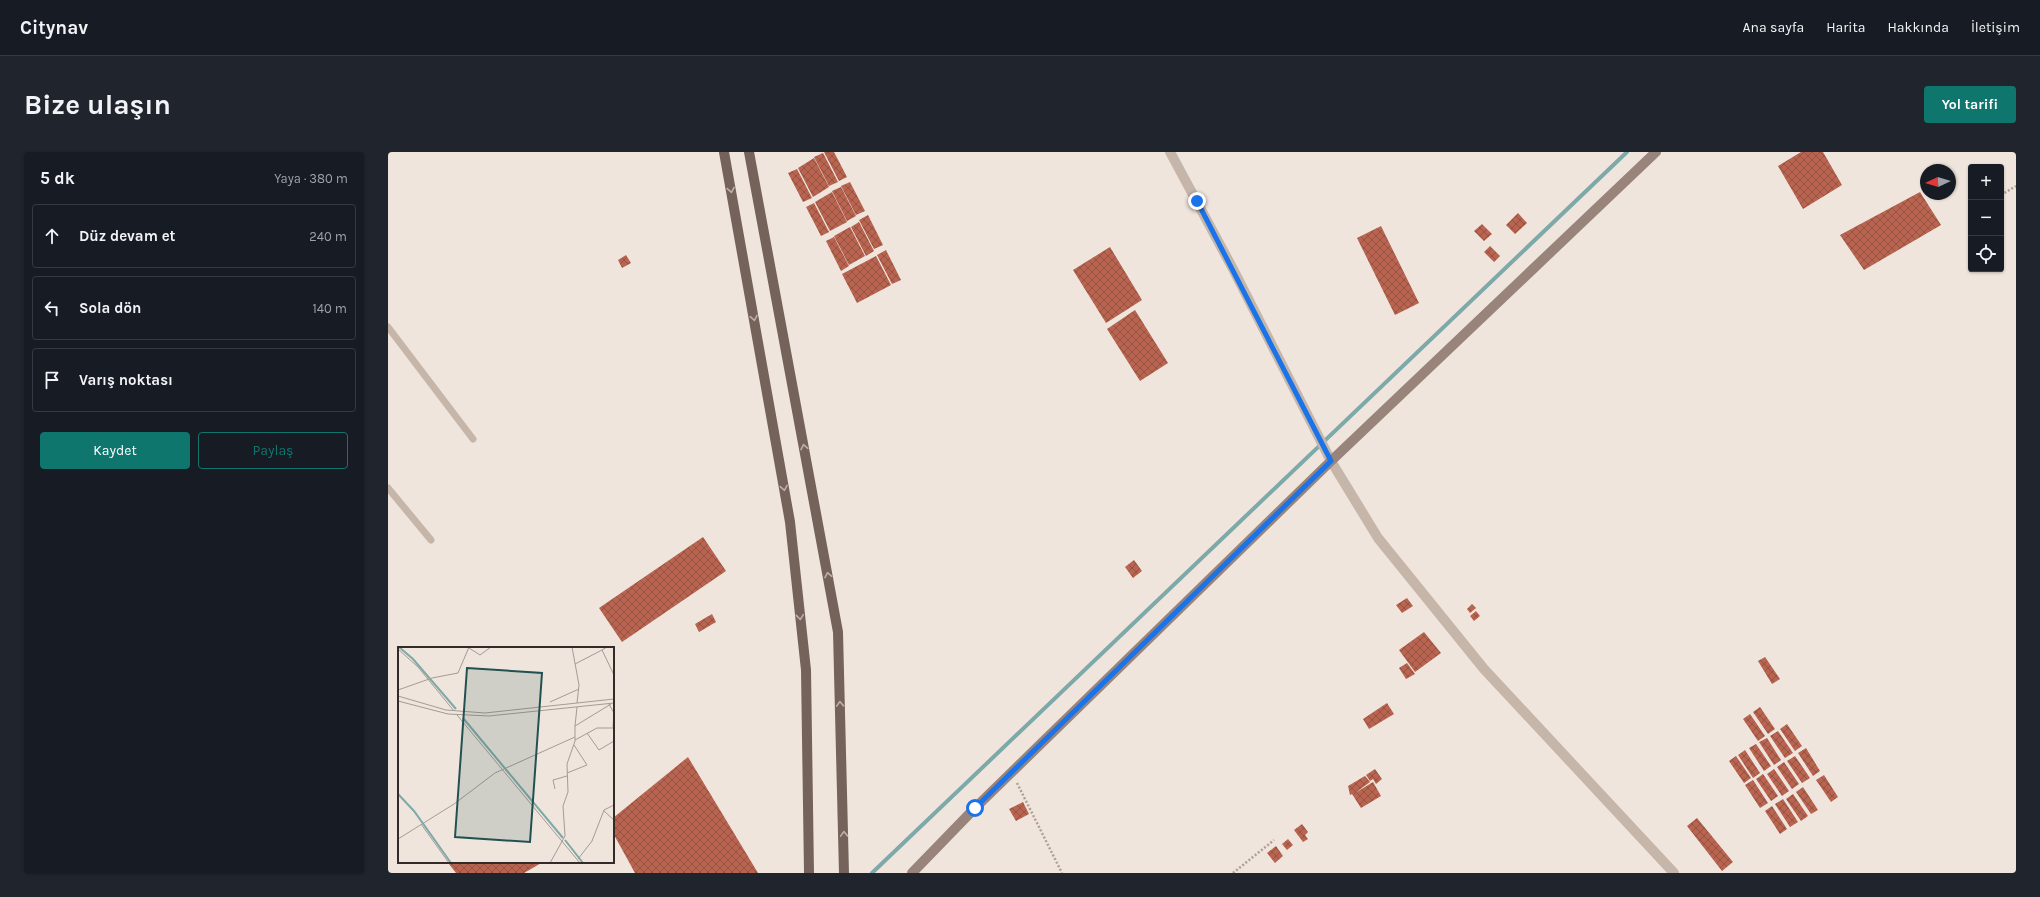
<!DOCTYPE html>
<html lang="tr">
<head>
<meta charset="utf-8">
<style>
	:root { --surface:#171b24; --page:#20242c; --text:#f1f3f6; --muted:#9ea1a6; --line:#363941; --accent:#0f766e }
	body { margin:0; font-family:Karla,sans-serif; background:var(--page); color:var(--text) }
	.controls { position:absolute; right:12px; top:12px; display:grid; overflow:hidden; border-radius:4px; box-shadow:0 1px 3px #0004 }
	.controls button { width:36px; height:36px; display:grid; place-items:center; padding:0; border:0; border-bottom:1px solid var(--line); background:var(--surface); color:var(--text); font:20px sans-serif }
	.compass { position:absolute; left:1532px; top:12px; width:36px; height:36px; border-radius:50%; background:var(--surface); box-shadow:0 1px 3px #0004; rotate:266deg }
	.stop { position:absolute; width:12px; height:12px; margin:-9px; border:3px solid #1a73e8; border-radius:50%; background:#fff }
	.stop.end { background:#1a73e8; border-color:#fff; box-shadow:0 1px 4px #0008 }
	.list { margin:0; padding:0; list-style:none }
	h2 { display:flex; justify-content:space-between; align-items:center; height:52px; margin:0; padding:0 16px; font-size:17px }
	h2 small { font-size:13px; font-weight:400; color:var(--muted) }
	.list li { display:grid; grid-template-columns:26px 1fr auto; gap:12px; align-items:center; box-sizing:border-box; height:64px; margin:0 8px 8px; padding:0 8px; border:1px solid var(--line); border-radius:4px }
	.list b { display:block; font-size:15px; white-space:nowrap }
	.list em { font-size:13px; font-style:normal; color:var(--muted) }
	.actions { display:flex; gap:8px; padding:12px 16px }
	.actions a { flex:1; padding:9px 0; border:1px solid var(--accent); border-radius:4px; text-align:center; font-size:14px; color:var(--accent) }
	.actions .main { background:var(--accent); color:#fff }
	.icon { flex:none; width:22px; height:22px; fill:none; stroke:currentColor; stroke-width:2; stroke-linecap:round; stroke-linejoin:round }
	.map { position:relative; flex:none; width:1628px; height:721px; overflow:hidden; border-radius:4px }
	header { display:flex; align-items:center; gap:24px; box-sizing:border-box; height:56px; padding:0 20px; background:var(--surface); border-bottom:1px solid var(--line) }
	header strong { font-size:19px }
	nav { display:flex; gap:22px; margin-inline-start:auto; font-size:14px }
	.intro { display:flex; align-items:center; justify-content:space-between; box-sizing:border-box; height:96px; padding:0 24px }
	h1 { margin:0; font-size:28px }
	.button { padding:10px 18px; border-radius:4px; background:var(--accent); color:#fff; font-size:14px; font-weight:700 }
	main { display:flex; gap:24px; padding:0 24px }
	aside { flex:1; background:var(--surface); border-radius:4px; box-shadow:0 1px 3px #0004 }
	.map>svg:first-child { display:block }
</style>
</head>
<body>
<header>
<strong>Citynav</strong>
<nav><a>Ana sayfa</a><a>Harita</a><a>Hakkında</a><a>İletişim</a></nav>
</header>
<div class="intro"><h1>Bize ulaşın</h1><a class="button">Yol tarifi</a></div>
<main>
<aside>
<h2>5 dk<small>Yaya · 380 m</small></h2>
<ul class="list">
<li><svg class="icon" aria-label="ahead" viewBox="0 0 24 24"><path d="M12 20V5M6 11l6-6 6 6"/></svg><div><b>Düz devam et</b></div><em>240 m</em></li>
<li><svg class="icon" aria-label="left" viewBox="0 0 24 24"><path d="M17 20v-9H6M10 6l-5 5 5 5"/></svg><div><b>Sola dön</b></div><em>140 m</em></li>
<li><svg class="icon" aria-label="arrive" viewBox="0 0 24 24"><path d="M6 21V4h12l-3 4 3 4H6"/></svg><div><b>Varış noktası</b></div></li>
</ul>
<div class="actions"><a class="main">Kaydet</a><a>Paylaş</a></div>
</aside>
<div class="map">
<svg width="1628" height="721" viewBox="0 0 1628 721">
	<defs>
		<pattern id="building-cross-hatch" width="8" height="8" patternUnits="userSpaceOnUse"><rect width="8" height="8" fill="#b96450"/><path d="M0 0l8 8M0 8l8-8" fill="none" stroke="#975342"/></pattern>
	</defs>
	<rect width="100%" height="100%" fill="#efe5dc"/>
	<g fill="none" stroke-linecap="round" stroke-linejoin="round">
		<path stroke="#7ea9a9" stroke-width="4" d="M484,721L1239,0"/>
	</g>
	<path fill="url(#building-cross-hatch)" d="M436,0H446L459,25L451,29Z
		M1413,0H1435L1454,33L1415,57L1390,14Z
		M435,1L450,30L441,34L426,5Z
		M426,6L441,35L425,45L410,16Z
		M409,17L424,46L415,50L400,21Z
		M462,30L477,59L468,63L453,34Z
		M453,35L468,64L459,69L444,39Z
		M444,40L459,70L442,79L427,50Z
		M1532,40L1553,73L1476,118L1452,83Z
		M426,51L441,80L433,84L418,55Z
		M1130,61L1139,71L1127,82L1118,73Z
		M480,63L495,93L486,97L471,68Z
		M471,70L486,99L478,104L463,75Z
		M1094,72L1104,82L1096,89L1086,79Z
		M993,74L1031,151L1007,163L969,86Z
		M462,75L477,104L461,113L446,84Z
		M446,85L461,114L453,119L438,89Z
		M1102,94L1112,104L1106,110L1096,100Z
		M722,95L754,148L718,171L685,118Z
		M498,98L513,128L504,132L489,103Z
		M238,103L243,111L234,116L230,108Z
		M488,104L503,133L469,151L454,122Z
		M747,158L780,211L752,229L719,177Z
		M315,385L338,419L234,490L211,456Z
		M746,408L754,419L745,426L737,415Z
		M1019,446L1025,454L1014,461L1008,453Z
		M1084,452L1088,456L1082,461L1079,457Z
		M1088,459L1092,464L1086,469L1082,464Z
		M324,462L328,470L311,480L307,472Z
		M1036,480L1053,501L1027,520L1011,498Z
		M1377,505L1392,527L1384,532L1370,509Z
		M1019,511L1027,522L1018,527L1011,516Z
		M999,551L1006,562L981,577L975,567Z
		M1372,555L1387,577L1380,582L1365,560Z
		M1362,562L1377,584L1370,589L1355,567Z
		M1399,572L1414,594L1407,599L1392,577Z
		M1390,579L1405,601L1397,606L1382,584Z
		M1379,586L1393,608L1386,613L1371,590Z
		M1368,592L1383,614L1376,619L1361,596Z
		M1418,596L1432,619L1425,624L1410,601Z
		M1357,598L1372,621L1365,626L1350,603Z
		M1348,604L1363,626L1356,631L1341,609Z
		M1407,604L1422,626L1414,631L1399,609Z
		M300,605L370,721H247L225,681V666Z
		M1396,610L1411,632L1404,637L1389,615Z
		M987,617L994,627L988,632L985,627L982,629L978,623Z
		M1386,617L1401,639L1394,644L1379,622Z
		M1375,622L1390,644L1383,649L1368,627Z
		M1436,623L1450,645L1443,650L1428,628Z
		M977,624L982,630L967,641L985,630L993,644L973,656L964,642L962,643L960,634Z
		M1365,628L1380,651L1372,656L1357,633Z
		M1415,635L1430,658L1423,662L1408,640Z
		M1405,642L1420,664L1413,669L1398,647Z
		M1395,647L1410,670L1402,675L1387,652Z
		M635,650L641,662L628,669L621,657Z
		M1384,654L1399,677L1392,682L1377,659Z
		M1309,666L1345,710L1334,719L1299,674Z
		M914,672L920,680L917,683L920,687L915,690L906,678Z
		M900,687L905,693L899,698L894,692Z
		M888,694L895,704L887,711L879,701Z
		M64,710H155L136,721H68L61,712Z"/>
	<g fill="none" stroke-linecap="round" stroke-linejoin="round">
		<path stroke="#b29f94" stroke-width="2.5" stroke-dasharray="2 2" stroke-linecap="butt" d="M1613,43L1628,34
			M629,631L674,721
			M845,721L886,688"/>
		<path stroke="#c6b5a9" stroke-width="7" d="M0,175L85,287
			M0,336L43,388"/>
		<path stroke="#c6b5a9" stroke-width="10" d="M782,0L845,117L943,309L990,386L1096,517L1286,721"/>
		<path stroke="#99847b" stroke-width="10" d="M524,721L587,656L943,309L1268,0"/>
		<path stroke="#74625b" stroke-width="10" d="M336,0L402,370L418,518L421,721
			M361,0L450,480L456,721"/>
	</g>
	<defs><path id="oneway-chevron" d="M-2-3.5L2.5 0L-2 3.5" fill="none" stroke-width="1.6" stroke-linecap="round" stroke-linejoin="round"/></defs>
	<g stroke="#bcb0a9">
		<use href="#oneway-chevron" transform="translate(343 38) rotate(80)"/>
		<use href="#oneway-chevron" transform="translate(366 166) rotate(80)"/>
		<use href="#oneway-chevron" transform="translate(416 295) rotate(-101)"/>
		<use href="#oneway-chevron" transform="translate(396 336) rotate(80)"/>
		<use href="#oneway-chevron" transform="translate(440 423) rotate(-101)"/>
		<use href="#oneway-chevron" transform="translate(412 465) rotate(84)"/>
		<use href="#oneway-chevron" transform="translate(452 552) rotate(-92)"/>
		<use href="#oneway-chevron" transform="translate(456 682) rotate(-92)"/>
	</g>
	<g fill="none" stroke-linecap="round" stroke-linejoin="round">
		<path stroke="#1a73e8" stroke-width="5" d="M587,656L943,309L809,49"/>
	</g>
	<g transform="translate(10 495)">
		<rect width="216" height="216" fill="#efe5dc"/>
		<path fill="none" stroke="#7ea9a9" stroke-width="2" d="M1,0L15,12L58,62M65,71L165,191M0,147L16,164L53,216M167,193L185,216"/>
		<path fill="none" stroke="#a49b94" stroke-width="1" d="M174,0L181,38L179,56M209,0L204,3L216,28M71,1L82,8L93,0M0,2L20,20L56,64M177,17L204,3M0,43L34,31L60,26L71,0M0,49L48,63L87,66L216,52M0,54L50,67L91,69L216,56M152,55L181,42M211,57L216,66L215,80M59,68L182,216M177,79L179,60M189,86L201,103L216,94M177,93L199,81H216M169,126L189,118L176,98M157,142L155,133L169,129M206,164L216,173M23,177L51,216M0,192L56,157L97,126L177,90M180,212L194,194L206,163L216,158M152,216L167,189L165,159L170,145L169,117L177,94V79L213,57"/>
		<path fill="#225151" fill-opacity="0.15" stroke="#225151" stroke-width="2" d="M69,21L144,26L132,195L57,190Z"/>
		<rect width="216" height="216" fill="none" stroke="#342b28" stroke-width="2"/>
	</g>
</svg>
<div class="controls">
<button>+</button>
<button>−</button>
<button><svg class="icon" aria-label="locate" viewBox="0 0 24 24"><circle cx="12" cy="12" r="6"/><path d="M12 2v4M12 18v4M2 12h4M18 12h4"/></svg></button>
</div>
<svg class="compass" viewBox="-18 -18 36 36"><path d="M0-13l5 13h-10z" fill="#e53935"/><path d="M0 13l5-13h-10z" fill="#9ea1a6"/></svg>
<div class="stop" style="left:587px;top:656px"></div>
<div class="stop end" style="left:809px;top:49px"></div>
</div>
</main>
</body>
</html>
